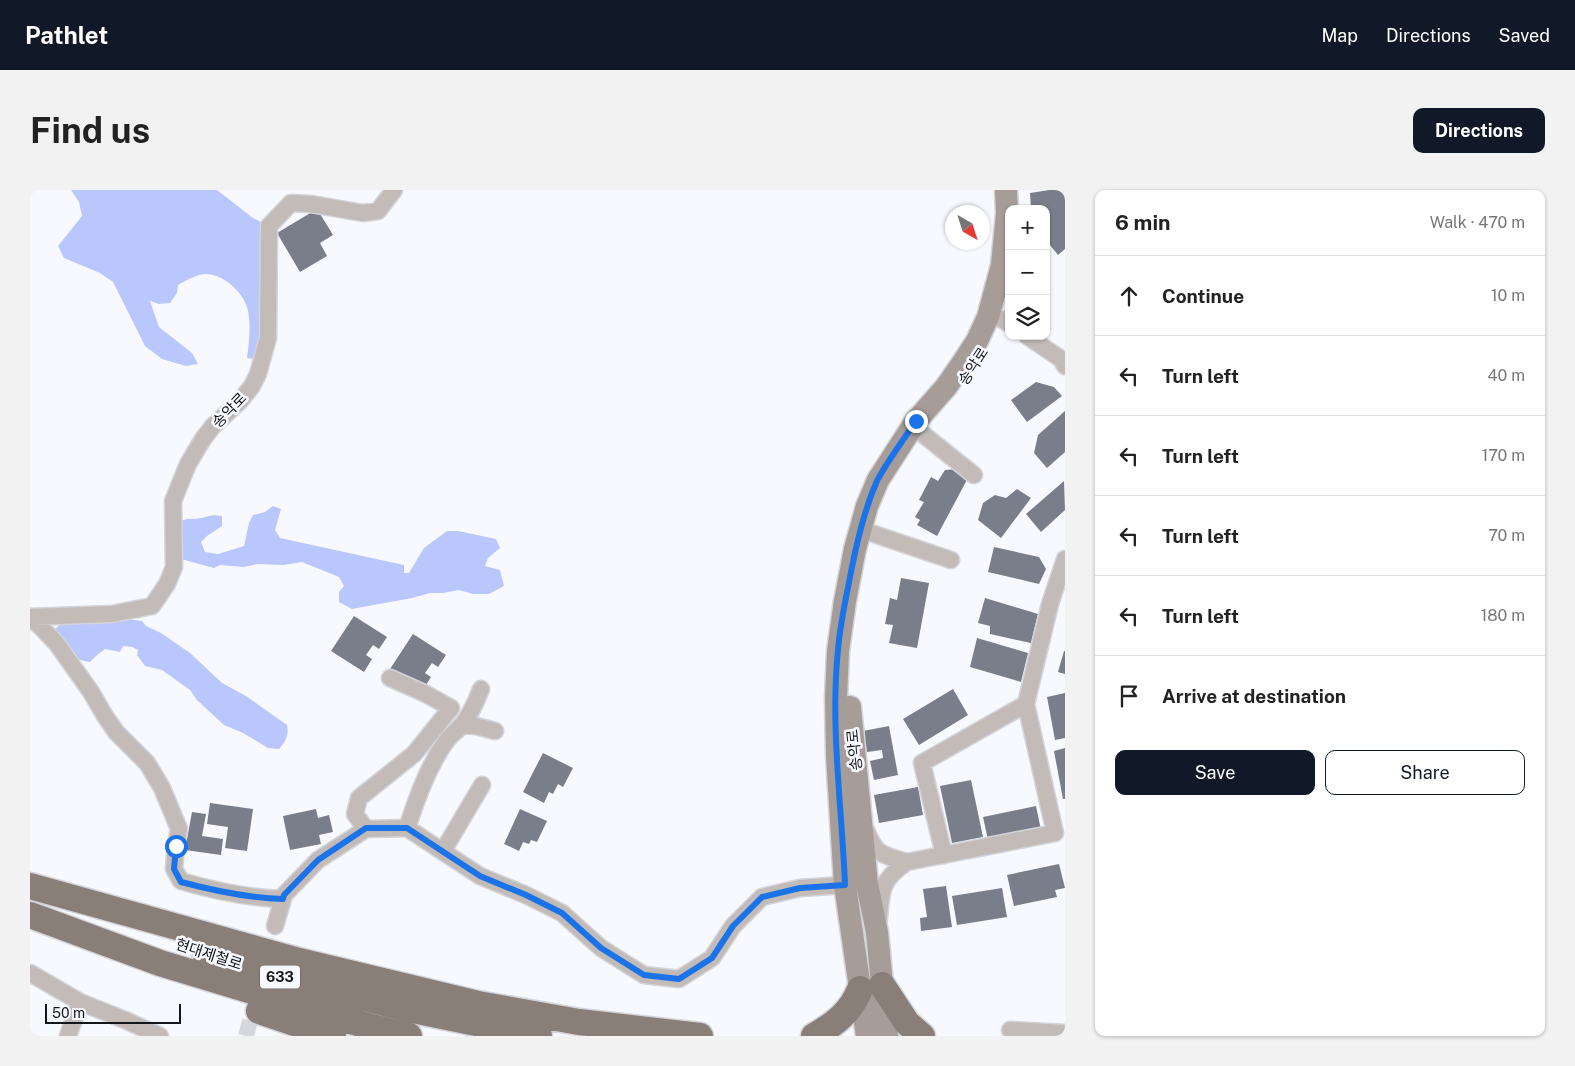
<!DOCTYPE html>
<html lang="en">
<head>
<meta charset="utf-8">
<style>
	:root { --surface:#fff; --page:#f2f2f2; --text:#222; --muted:#767676; --line:#e0e0e0; --accent:#111827 }
	body { margin:0; font-family:"Public Sans","Noto Sans KR",sans-serif; background:var(--page); color:var(--text) }
	.controls { position:absolute; right:15px; top:15px; display:grid; overflow:hidden; border-radius:10px; box-shadow:0 1px 4px #0004 }
	.controls button { width:45px; height:45px; display:grid; place-items:center; padding:0; border:0; border-bottom:1px solid var(--line); background:var(--surface); color:var(--text); font:25px sans-serif }
	.compass { position:absolute; left:915px; top:15px; width:45px; height:45px; border-radius:50%; background:var(--surface); box-shadow:0 1px 4px #0004; rotate:141deg }
	.scale { position:absolute; left:15px; bottom:12px; width:136px; box-sizing:border-box; padding-left:5px; border:2px solid #15161b; border-top:0; font-size:14px; line-height:18px; white-space:nowrap; color:#15161b; -webkit-text-stroke:4px #f7f9ff; paint-order:stroke }
	.stop { position:absolute; width:15px; height:15px; margin:-11px; border:4px solid #1a73e8; border-radius:50%; background:#fff }
	.stop.end { background:#1a73e8; border-color:#fff; box-shadow:0 1px 5px #0008 }
	.list { margin:0; padding:0; list-style:none }
	h2 { display:flex; justify-content:space-between; align-items:center; height:65px; margin:0; padding:0 20px; font-size:21px }
	h2 small { font-size:16px; font-weight:400; color:var(--muted) }
	.list li { display:grid; grid-template-columns:32px 1fr auto; gap:15px; align-items:center; box-sizing:border-box; height:80px; padding:0 20px; border-top:1px solid var(--line) }
	.list b { display:block; font-size:19px; white-space:nowrap }
	.list em { font-size:16px; font-style:normal; color:var(--muted) }
	.actions { display:flex; gap:10px; padding:15px 20px }
	.actions a { flex:1; padding:11px 0; border:1px solid var(--accent); border-radius:10px; text-align:center; font-size:18px; color:var(--accent) }
	.actions .main { background:var(--accent); color:#fff }
	.icon { flex:none; width:28px; height:28px; fill:none; stroke:currentColor; stroke-width:2; stroke-linecap:round; stroke-linejoin:round }
	.map { position:relative; flex:none; width:1035px; height:846px; overflow:hidden; border-radius:10px }
	header { display:flex; align-items:center; gap:30px; box-sizing:border-box; height:70px; padding:0 25px; background:var(--accent); color:#fff }
	header strong { font-size:24px }
	nav { display:flex; gap:28px; margin-inline-start:auto; font-size:18px }
	.intro { display:flex; align-items:center; justify-content:space-between; box-sizing:border-box; height:120px; padding:0 30px }
	h1 { margin:0; font-size:35px }
	.button { padding:12px 22px; border-radius:10px; background:var(--accent); color:#fff; font-size:18px; font-weight:700 }
	main { display:flex; gap:30px; padding:0 30px }
	aside { flex:1; background:var(--surface); border-radius:10px; box-shadow:0 1px 4px #0004 }
	.map>svg:first-child { display:block }
</style>
</head>
<body>
<header>
<strong>Pathlet</strong>
<nav><a>Map</a><a>Directions</a><a>Saved</a></nav>
</header>
<div class="intro"><h1>Find us</h1><a class="button">Directions</a></div>
<main>
<div class="map">
<svg width="1035" height="846" viewBox="0 0 1035 846">
	<rect width="100%" height="100%" fill="#f7f9ff"/>
	<path fill="#bac7fc" d="M41,0H187L223,28L239,36V105L225,169L217,168C219,153 221,136 218,121C215,104 195,85 177,84C167,84 157,90 148,95L147,103L140,113L129,114L120,111L129,137L162,163L168,174L156,176L132,169L115,156L83,92L70,83L34,68L28,56L52,26L49,12Z
		M243,316L251,319L245,340L250,348L374,375V383H379L394,358L417,341H428L466,349L470,358L458,368L455,376L470,380L474,396L459,404H443L429,400L413,403H400L382,408L322,419L309,412V402L314,396L309,387L272,372L253,375L227,374L214,377L190,375L184,378L151,369L150,332C157,327 163,330 171,328C182,326 180,324 192,326V336L177,346L171,352L175,362L188,364L214,356L219,333L223,325L235,322Z
		M37,428L97,429L112,431L116,436L131,443L160,463L192,493L216,506L257,535C259,545 256,551 249,559L238,558L213,543L194,535L167,510L160,500L132,480L115,476L107,465L108,460L102,457L93,456L90,462L75,459L66,466L60,472C40,470 37,458 26,443L25,439Z"/>
	<path fill="#7a7e8a" d="M1019,0H1035V59L1028,65L1016,50V19H1001L1000,3Z
		M287,19L303,45L290,53L297,66L270,82L247,43Z
		M1006,192L1024,197L1032,206L997,232L981,210Z
		M1035,221V262L1017,278L1004,263L1008,245Z
		M926,279L939,286L907,346L887,335L890,330L885,327L894,312L889,310L901,287L908,291L915,280Z
		M1034,291L1035,320L1011,342L996,324Z
		M987,299L1001,308L971,348L948,330L953,313L965,305L976,308Z
		M964,357L1009,367L1016,379L1009,394L958,382Z
		M871,388L899,393L887,458L859,453L863,435L855,434L860,408L867,410Z
		M955,408L1008,424L1001,453L960,444V436L948,433Z
		M324,426L357,447L349,459L343,455L336,465L342,469L334,482L301,461Z
		M383,444L416,465L408,477L402,473L395,483L401,487L393,500L360,479Z
		M947,448L998,463L991,492L940,477Z
		M1034,461H1035V484L1028,482Z
		M923,499L938,525L889,555L873,529Z
		M1035,503V548L1025,550L1017,507Z
		M859,536L868,585L844,590L840,571L853,568L852,560L837,562L833,541Z
		M1035,558V609H1033L1024,561Z
		M513,563L543,578L533,597L528,594L523,604L519,602L514,613L493,602Z
		M941,590L953,647L922,653L910,596Z
		M888,597L893,625L849,633L844,605Z
		M180,613L223,619L217,661L195,658L198,637L177,634Z
		M1006,616L1011,640L958,650L953,627Z
		M286,619L288,628L299,625L303,642L289,645L291,654L260,660L253,626Z
		M490,619L517,631L507,652L501,650L499,654L493,652L489,661L474,654Z
		M162,622L176,624L172,646L193,649L191,665L155,660Z
		M1029,674L1035,698L1025,700L1027,707L984,716L977,685Z
		M916,696L922,737L891,741L890,728L897,727L893,699Z
		M972,698L977,727L927,735L922,706Z"/>
	<g fill="none" stroke-linecap="round" stroke-linejoin="round">
		<path stroke="#d5d7dd" stroke-width="16" stroke-dasharray="16 8" stroke-linecap="butt" d="M216,846L226,808"/>
		<g stroke="#d3d5db" stroke-width="19">
			<path id="minor" d="M971,129L979,134
				M997,146L1031,169L1035,176
				M889,241L944,285
				M844,344L921,370
				M0,427L82,424L122,416L137,394L144,377L143,311L158,274L173,249L183,236L210,211L222,196L228,184L238,148L239,36L261,13L281,14L333,23L348,21L364,0
				M0,428L10,436L27,454L61,502L75,526L86,542L117,573L132,598L149,639L146,655L144,679L151,691C185,701 217,708 253,709
				M432,535L446,536L465,541
				M377,638C387,608 398,576 417,550C421,545 427,541 431,536C440,526 446,512 451,499
				M336,639L325,624L329,608L384,564L421,518L396,504L360,488
				M836,640C846,665 852,665 877,672L1025,643L996,514
				M413,661L452,595
				M914,665L892,573L996,514L1020,414L1035,369
				M849,728C851,699 852,689 877,672
				M245,736L254,705L288,670L336,639L377,638L450,686L496,705L532,723L571,758L614,785L649,789L682,768L703,736L732,707L770,698L815,695
				M0,783L50,812
				M980,840L1035,843
				M38,846L50,812L95,830L130,846"/>
		</g>
		<g stroke="#d3d5db" stroke-width="25">
			<path id="secondary" d="M820,517L837,694L847,742L857,846
				M837,846L815,695L807,565L806,508L808,461L815,411L825,359L837,316L848,290L886,231L916,197L932,174L947,151L958,127L972,75L977,23L976,0"/>
		</g>
		<g stroke="#d3d5db" stroke-width="29">
			<path id="trunk" d="M0,696L269,771L448,814L549,832L670,846
				M0,725L130,773L334,835L379,846
				M175,763L240,784L378,819L509,846
				M852,795L877,833L892,846
				M229,821L303,846
				M784,846C805,834 821,822 830,799"/>
		</g>
		<use href="#minor" stroke="#c2bbb8" stroke-width="16"/>
		<use href="#secondary" stroke="#a79d98" stroke-width="22"/>
		<use href="#trunk" stroke="#8a7e78" stroke-width="26"/>
	</g>
	<g fill="none" stroke-linecap="round" stroke-linejoin="round">
		<path stroke="#1a73e8" stroke-width="6" d="M146,656L144,679L151,692C185,701 217,708 253,709L254,705L288,670L336,638H377L450,686L496,705L532,723L571,758L614,785L649,789L682,768L703,736L732,707L770,698L815,695C812,619 800,536 808,460C810,434 816,408 821,382C827,351 834,320 847,291C856,273 874,249 886,231"/>
	</g>
	<g text-anchor="middle" dominant-baseline="central" stroke-width="5" stroke-linejoin="round" paint-order="stroke">
		<rect fill="#f7f9ff" stroke="#595a5f" stroke-width="1" x="230" y="775.5" width="40" height="23" rx="4"/>
		<g font-size="14" font-weight="bold" fill="#15161b">
			<text x="250" y="787">633</text>
		</g>
		<g font-size="15" fill="#15161b" stroke="#f7f9ff">
			<text transform="translate(943 176) rotate(-57)">송악로</text>
			<text transform="translate(199 220) rotate(-46)">송악로</text>
			<text transform="translate(824 560) rotate(-96)">송악로</text>
			<text transform="translate(179 764) rotate(18)">현대제철로</text>
		</g>
	</g>
</svg>
<div class="controls">
<button>+</button>
<button>−</button>
<button><svg class="icon" aria-label="layers" viewBox="0 0 24 24"><path d="M12 4l9 5-9 5-9-5zM3 14l9 5 9-5"/></svg></button>
</div>
<svg class="compass" viewBox="-18 -18 36 36"><path d="M0-13l5 13h-10z" fill="#e53935"/><path d="M0 13l5-13h-10z" fill="#767676"/></svg>
<div class="scale">50 m</div>
<div class="stop" style="left:146px;top:656px"></div>
<div class="stop end" style="left:886px;top:231px"></div>
</div>
<aside>
<h2>6 min<small>Walk · 470 m</small></h2>
<ul class="list">
<li><svg class="icon" aria-label="ahead" viewBox="0 0 24 24"><path d="M12 20V5M6 11l6-6 6 6"/></svg><div><b>Continue</b></div><em>10 m</em></li>
<li><svg class="icon" aria-label="left" viewBox="0 0 24 24"><path d="M17 20v-9H6M10 6l-5 5 5 5"/></svg><div><b>Turn left</b></div><em>40 m</em></li>
<li><svg class="icon" aria-label="left" viewBox="0 0 24 24"><path d="M17 20v-9H6M10 6l-5 5 5 5"/></svg><div><b>Turn left</b></div><em>170 m</em></li>
<li><svg class="icon" aria-label="left" viewBox="0 0 24 24"><path d="M17 20v-9H6M10 6l-5 5 5 5"/></svg><div><b>Turn left</b></div><em>70 m</em></li>
<li><svg class="icon" aria-label="left" viewBox="0 0 24 24"><path d="M17 20v-9H6M10 6l-5 5 5 5"/></svg><div><b>Turn left</b></div><em>180 m</em></li>
<li><svg class="icon" aria-label="arrive" viewBox="0 0 24 24"><path d="M6 21V4h12l-3 4 3 4H6"/></svg><div><b>Arrive at destination</b></div></li>
</ul>
<div class="actions"><a class="main">Save</a><a>Share</a></div>
</aside>
</main>
</body>
</html>
